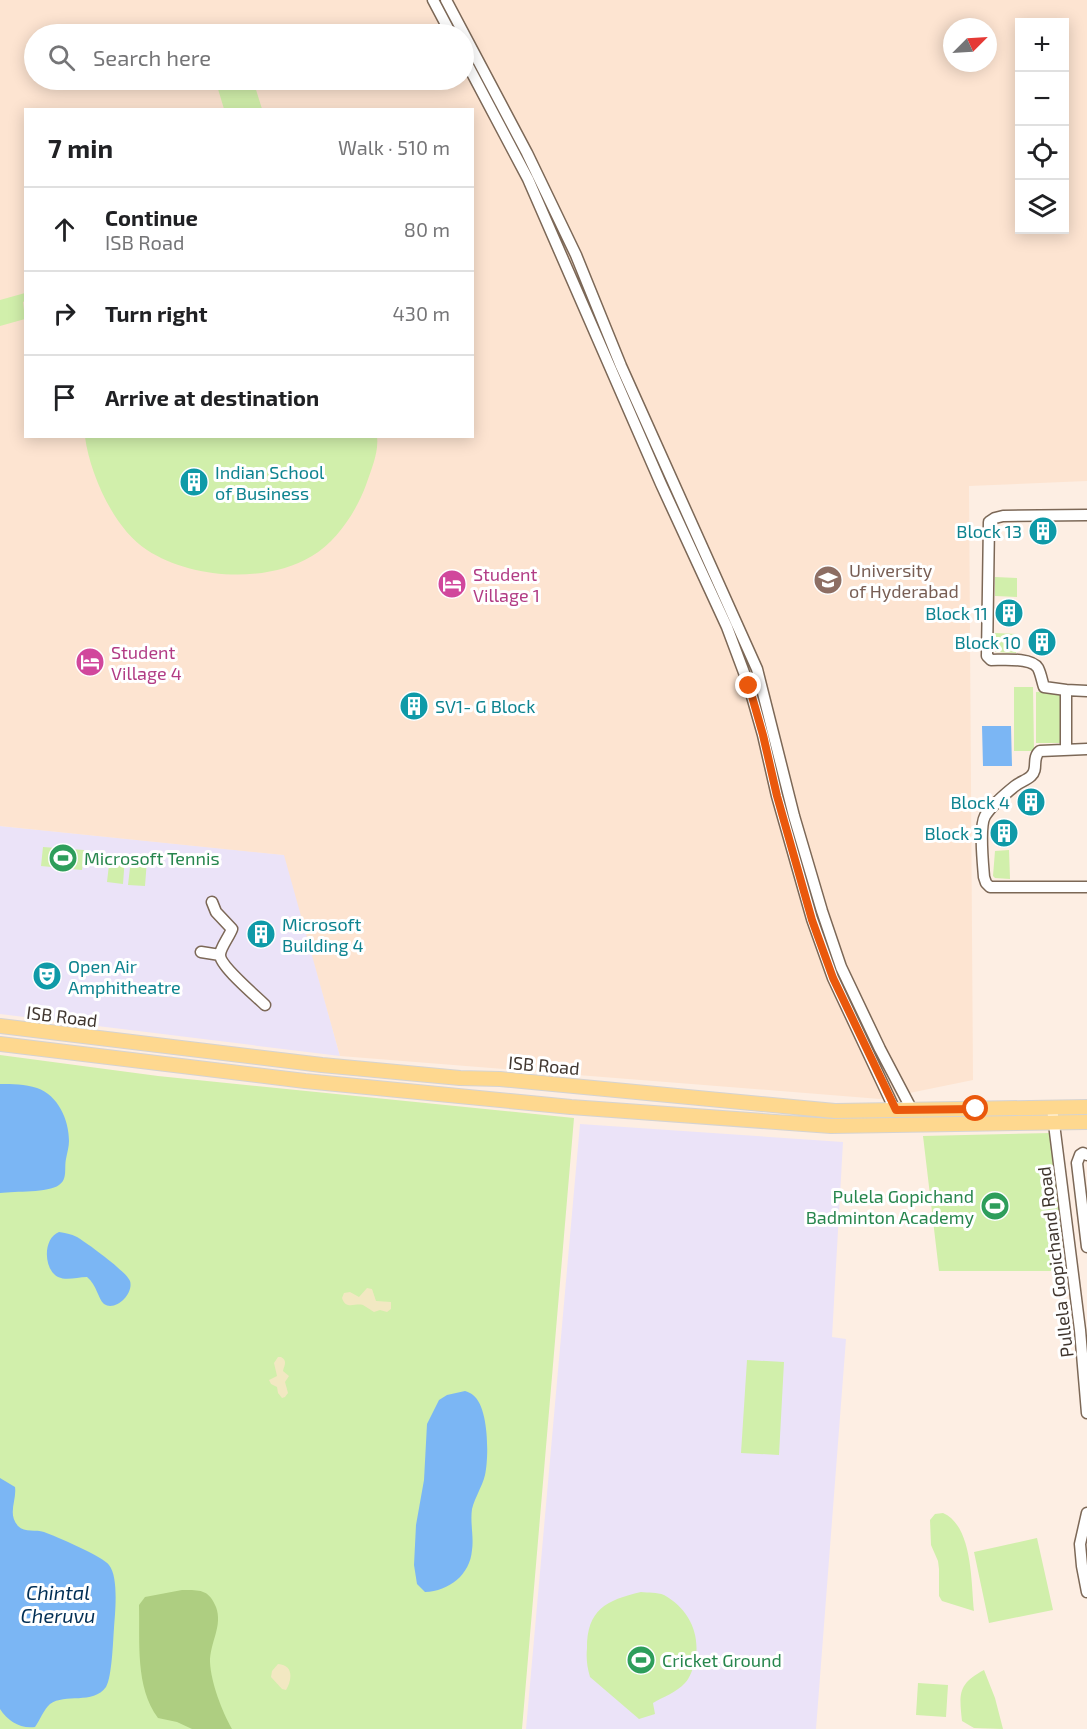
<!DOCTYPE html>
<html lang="en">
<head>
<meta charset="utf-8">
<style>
	:root { --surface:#fff; --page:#f6f6f6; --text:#202124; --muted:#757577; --line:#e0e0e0 }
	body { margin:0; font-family:"Exo 2",sans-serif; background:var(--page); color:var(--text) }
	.controls { position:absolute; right:18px; top:18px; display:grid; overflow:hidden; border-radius:0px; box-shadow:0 3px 15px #0003 }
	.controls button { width:54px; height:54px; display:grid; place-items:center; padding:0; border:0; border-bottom:2px solid var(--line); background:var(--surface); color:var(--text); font:30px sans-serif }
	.compass { position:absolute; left:943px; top:18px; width:54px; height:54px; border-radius:50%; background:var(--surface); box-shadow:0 3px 15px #0003; rotate:66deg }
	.stop { position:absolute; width:18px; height:18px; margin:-14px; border:4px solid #ea580c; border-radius:50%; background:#fff }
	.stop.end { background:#ea580c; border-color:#fff; box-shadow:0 2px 6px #0008 }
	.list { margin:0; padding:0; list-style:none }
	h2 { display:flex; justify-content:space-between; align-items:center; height:78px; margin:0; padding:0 24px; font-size:26px }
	h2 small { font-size:20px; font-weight:400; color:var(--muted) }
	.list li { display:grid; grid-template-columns:39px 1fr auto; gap:18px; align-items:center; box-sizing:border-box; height:84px; padding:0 24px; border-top:2px solid var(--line) }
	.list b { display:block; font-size:22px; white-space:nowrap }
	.list p { margin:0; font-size:20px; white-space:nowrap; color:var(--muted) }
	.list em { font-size:20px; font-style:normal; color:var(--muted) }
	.icon { flex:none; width:33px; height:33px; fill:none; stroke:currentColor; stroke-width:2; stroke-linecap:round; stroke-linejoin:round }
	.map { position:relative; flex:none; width:1087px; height:1729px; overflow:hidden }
	.search { position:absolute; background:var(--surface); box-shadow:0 3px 15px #0003; left:24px; top:24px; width:450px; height:66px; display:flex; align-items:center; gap:15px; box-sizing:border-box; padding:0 21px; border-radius:33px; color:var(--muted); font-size:22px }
	.panel { position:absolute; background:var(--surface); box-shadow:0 3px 15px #0003; left:24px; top:108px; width:450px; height:330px; border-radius:0px }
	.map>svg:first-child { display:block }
</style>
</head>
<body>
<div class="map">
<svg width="1087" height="1729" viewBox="0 0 1087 1729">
	<rect width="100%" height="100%" fill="#fdeee3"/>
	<path fill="#ebe3f8" d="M0,826L285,855L340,1056L0,1014Z
		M580,1124L843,1142L832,1337L846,1339L816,1729H526Z"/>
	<path fill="#fde4d1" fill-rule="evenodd" d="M0,0H1087V481L969,486L973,1080L880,1099L340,1056L284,855L0,826ZM1020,22H1064V230H1020ZM952,27H988V63H952ZM34,34H464V80H34ZM26,110H472V436H26Z"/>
	<path fill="#d1efab" d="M253,80L262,109H224L218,89Z
		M25,293V301L23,302L25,319L0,326V300Z
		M377,437C379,452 371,470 366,485C356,512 337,541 312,556C266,584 191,579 147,550C114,529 90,474 85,437Z
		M995,577L1017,578V597L995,596Z
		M995,633L1017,634L1016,653L995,652Z
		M1014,687H1033L1034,751H1014Z
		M1066,690L1064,743H1036V692Z
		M43,847L84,850L82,870L41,866Z
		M1009,850L1010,879L995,878L993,876L995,851Z
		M110,856L125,857L123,884L107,882Z
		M131,859L147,860L145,886L128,885Z
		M0,1055L158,1076L574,1118L522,1729H0Z
		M1051,1133L1065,1271H939L923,1136Z
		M747,1360L784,1362L779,1455L741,1453Z
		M943,1513C973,1526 971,1583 974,1611L942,1601L939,1596V1569L938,1561L931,1545L930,1520L935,1514Z
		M1037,1538L1053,1610L989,1623L974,1552Z
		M641,1592C648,1593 657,1592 664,1595C689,1609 701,1634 695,1662C693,1668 690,1678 685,1683C677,1692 663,1697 653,1703L655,1714L639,1719L590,1677C587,1667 586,1658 587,1648C587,1610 606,1600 641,1592Z
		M984,1670L995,1698L1003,1729L974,1728L962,1721C959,1693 958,1684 984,1670Z
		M918,1683L948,1685L946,1717L916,1715Z"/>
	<path fill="#aece81" d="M182,1590C199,1590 209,1589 216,1607C223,1626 210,1642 210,1662C211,1683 222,1711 232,1729H192L177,1722L158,1718C135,1687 140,1642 139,1605L145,1597Z"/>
	<path fill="#f2e8c2" d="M367,1288L372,1289L376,1301L391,1302V1309L387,1312L380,1310L374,1312L363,1305C354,1303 346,1310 342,1298L344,1293L350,1292L359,1297Z
		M278,1357H281C288,1361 284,1366 283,1371L289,1376L285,1382L288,1393L285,1397L282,1398L278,1393L277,1387L271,1384L269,1380L277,1376L274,1363Z
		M278,1664C294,1665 292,1680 286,1690L282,1689L271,1677L272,1671Z"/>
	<path fill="#7bb6f4" d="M982,726H1011L1012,766H983Z
		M0,1084C12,1084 25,1084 37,1088C58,1095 69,1120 69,1141C69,1147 67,1153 66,1159C64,1168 68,1179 59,1185C48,1193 16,1191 0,1193Z
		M59,1232C65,1233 71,1234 77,1237C87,1243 127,1272 130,1281C134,1293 116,1312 104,1304C98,1299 97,1285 87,1277C77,1277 67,1281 58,1277C43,1269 43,1238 59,1232Z
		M465,1391C468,1392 471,1393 473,1395C489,1407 489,1457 485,1475C482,1487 475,1497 472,1509C470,1523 474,1537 472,1550C470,1575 449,1591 425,1592L417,1584L414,1565L416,1525L424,1480L427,1424L439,1400L447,1395Z
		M0,1478L15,1487C17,1500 7,1514 18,1526C25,1533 36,1529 44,1532C55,1536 104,1557 109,1565C119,1577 115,1614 114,1628C113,1641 112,1677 106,1687C93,1705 65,1693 50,1704C44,1709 40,1720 35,1727C20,1729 8,1721 0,1709Z"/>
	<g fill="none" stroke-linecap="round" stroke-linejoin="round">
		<g stroke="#7c6857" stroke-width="13">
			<path id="minor" d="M433,0L451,34
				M446,0L527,153L576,255L621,366L757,669L794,816L822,911L841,967L880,1049L912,1110
				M464,58L528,179L661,484L727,627L749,686L763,735L777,796L812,919L833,978L895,1110
				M1066,690L1087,691
				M1066,749V690L1044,687C1042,681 1041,674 1038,668C1031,657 1003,660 991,660L987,656L989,522L995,518L1003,516L1087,515
				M1087,749L1040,751C1031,758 1039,769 1031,776C1027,780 1020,782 1015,786C1005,794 992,805 985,816C979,827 983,864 984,877L986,883L990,887H1087
				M212,902L216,912L232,929C229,937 220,948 220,955C220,966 256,996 265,1005
				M201,952L220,955
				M1052,1108L1080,1330L1087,1413
				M1087,1155L1083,1153L1080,1155L1077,1163L1087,1247
				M1087,1513L1080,1544L1082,1566L1087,1592"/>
		</g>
		<g stroke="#d5d3d1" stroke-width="16">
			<path id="major" d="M0,1026L322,1065L460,1078L500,1079L835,1111L1087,1107
				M0,1044L305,1081L571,1107L831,1126L1087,1122"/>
		</g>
		<use href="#minor" stroke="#fff" stroke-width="10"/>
		<use href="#major" stroke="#fed88f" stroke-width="14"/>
	</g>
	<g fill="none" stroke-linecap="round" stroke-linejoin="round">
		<path stroke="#ea580c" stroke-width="8" d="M749,686L763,735L777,796L812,920L833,978L896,1110L976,1109"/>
	</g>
	<defs>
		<g id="building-disc" transform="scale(1.5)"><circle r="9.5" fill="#0f9aa8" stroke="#fff"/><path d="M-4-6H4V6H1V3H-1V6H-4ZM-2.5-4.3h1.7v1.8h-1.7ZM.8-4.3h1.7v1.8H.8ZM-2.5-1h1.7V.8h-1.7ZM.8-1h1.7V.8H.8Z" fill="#fff"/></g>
		<g id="university-disc" transform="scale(1.5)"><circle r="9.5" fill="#8d6e63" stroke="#fff"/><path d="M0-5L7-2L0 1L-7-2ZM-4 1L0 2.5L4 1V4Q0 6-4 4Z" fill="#fff"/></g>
		<g id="hotel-disc" transform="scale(1.5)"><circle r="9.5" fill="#d1479c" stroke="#fff"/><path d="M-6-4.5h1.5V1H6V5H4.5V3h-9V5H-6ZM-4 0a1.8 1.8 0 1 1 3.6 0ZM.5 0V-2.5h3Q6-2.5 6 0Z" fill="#fff"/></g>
		<g id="stadium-disc" transform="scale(1.5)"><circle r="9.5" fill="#2e9e5b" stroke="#fff"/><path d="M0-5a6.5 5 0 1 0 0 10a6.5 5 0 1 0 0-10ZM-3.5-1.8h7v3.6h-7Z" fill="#fff"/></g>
		<g id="theatre-disc" transform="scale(1.5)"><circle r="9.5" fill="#0f9aa8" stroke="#fff"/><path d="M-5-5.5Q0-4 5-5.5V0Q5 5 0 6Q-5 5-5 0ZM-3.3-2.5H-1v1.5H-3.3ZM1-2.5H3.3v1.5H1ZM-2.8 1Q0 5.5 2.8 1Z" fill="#fff"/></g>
	</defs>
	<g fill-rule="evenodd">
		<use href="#building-disc" x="194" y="482"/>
		<use href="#building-disc" x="1043" y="531"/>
		<use href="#university-disc" x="828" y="580"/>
		<use href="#hotel-disc" x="452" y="584"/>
		<use href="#building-disc" x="1009" y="613"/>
		<use href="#building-disc" x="1042" y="642"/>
		<use href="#hotel-disc" x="90" y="662"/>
		<use href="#building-disc" x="414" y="706"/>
		<use href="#building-disc" x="1031" y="802"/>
		<use href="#building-disc" x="1004" y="833"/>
		<use href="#stadium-disc" x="63" y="858"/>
		<use href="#building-disc" x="261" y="934"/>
		<use href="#theatre-disc" x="47" y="976"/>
		<use href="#stadium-disc" x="995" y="1206"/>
		<use href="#stadium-disc" x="641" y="1660"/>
	</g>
	<g text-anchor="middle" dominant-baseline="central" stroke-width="6" stroke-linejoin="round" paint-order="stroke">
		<g font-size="18" fill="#0d838f" stroke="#fff" text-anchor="end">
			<text x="215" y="472" text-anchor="start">Indian School<tspan x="215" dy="21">of Business</tspan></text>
			<text x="1022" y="531">Block 13</text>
			<text x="988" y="613">Block 11</text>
			<text x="1021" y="642">Block 10</text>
			<text x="435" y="706" text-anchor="start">SV1- G Block</text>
			<text x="1010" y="802">Block 4</text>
			<text x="983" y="833">Block 3</text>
			<text x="282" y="924" text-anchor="start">Microsoft<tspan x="282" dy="21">Building 4</tspan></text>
			<text x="68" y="966" text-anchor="start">Open Air<tspan x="68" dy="21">Amphitheatre</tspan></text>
		</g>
		<g font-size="18" fill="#785e54" stroke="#fff" text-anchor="start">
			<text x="849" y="570">University<tspan x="849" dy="21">of Hyderabad</tspan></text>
		</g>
		<g font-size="18" fill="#b23c85" stroke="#fff" text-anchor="start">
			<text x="473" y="574">Student<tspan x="473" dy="21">Village 1</tspan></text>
			<text x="111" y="652">Student<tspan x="111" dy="21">Village 4</tspan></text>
		</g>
		<g font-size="18" fill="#27864d" stroke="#fff" text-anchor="start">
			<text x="84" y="858">Microsoft Tennis</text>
			<text x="974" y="1196" text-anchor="end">Pulela Gopichand<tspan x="974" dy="21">Badminton Academy</tspan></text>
			<text x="662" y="1660">Cricket Ground</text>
		</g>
		<g font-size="18" fill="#40362f" stroke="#fff">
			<text transform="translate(62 1016) rotate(7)">ISB Road</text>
			<text transform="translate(544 1065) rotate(5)">ISB Road</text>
			<text transform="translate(1055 1262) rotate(-97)">Pullela Gopichand Road</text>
		</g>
		<g font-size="20" font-style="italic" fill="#022f55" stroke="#fff">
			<text x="58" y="1592">Chintal<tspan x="58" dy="23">Cheruvu</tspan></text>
		</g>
	</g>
</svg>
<div class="controls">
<button>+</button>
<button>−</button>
<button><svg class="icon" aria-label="locate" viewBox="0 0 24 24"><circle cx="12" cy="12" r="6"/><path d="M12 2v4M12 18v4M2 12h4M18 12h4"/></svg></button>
<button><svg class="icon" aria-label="layers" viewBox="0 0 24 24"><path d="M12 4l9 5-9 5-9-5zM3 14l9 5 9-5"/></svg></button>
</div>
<svg class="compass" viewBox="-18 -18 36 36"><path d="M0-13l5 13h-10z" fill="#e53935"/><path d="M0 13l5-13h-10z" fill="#757577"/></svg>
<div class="stop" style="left:976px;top:1109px"></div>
<div class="stop end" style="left:749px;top:686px"></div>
<div class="search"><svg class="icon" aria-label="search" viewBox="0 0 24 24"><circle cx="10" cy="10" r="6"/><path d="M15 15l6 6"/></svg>Search here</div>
<section class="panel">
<h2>7 min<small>Walk · 510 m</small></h2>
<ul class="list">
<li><svg class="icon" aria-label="ahead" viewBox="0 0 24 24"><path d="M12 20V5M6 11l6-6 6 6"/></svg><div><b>Continue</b><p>ISB Road</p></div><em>80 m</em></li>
<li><svg class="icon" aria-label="right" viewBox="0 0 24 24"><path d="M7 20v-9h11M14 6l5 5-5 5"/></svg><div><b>Turn right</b></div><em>430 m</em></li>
<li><svg class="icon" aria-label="arrive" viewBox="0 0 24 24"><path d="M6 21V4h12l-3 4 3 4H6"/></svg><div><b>Arrive at destination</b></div></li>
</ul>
</section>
</div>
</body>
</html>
